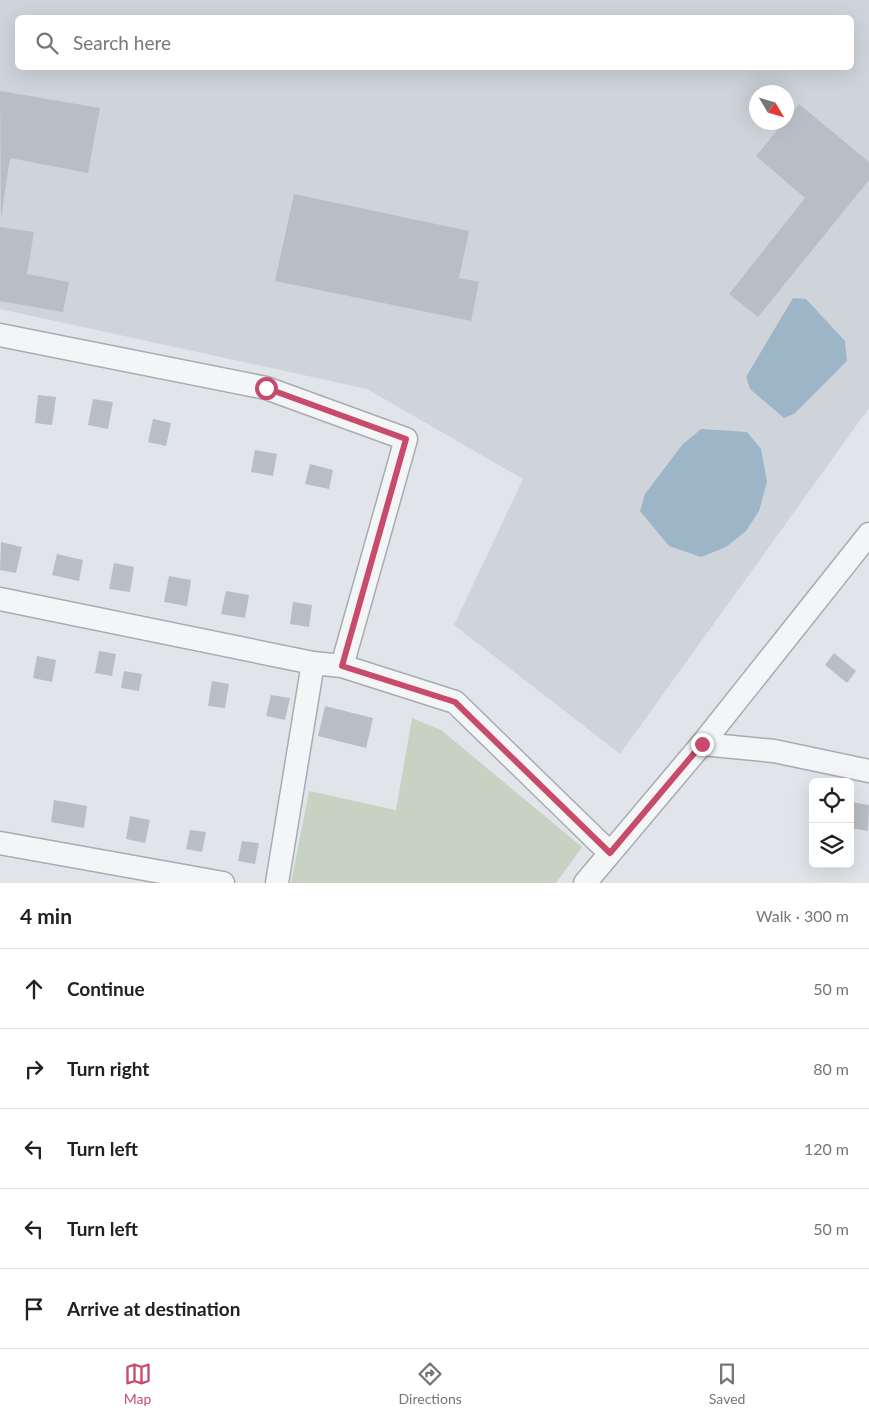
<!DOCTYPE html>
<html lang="en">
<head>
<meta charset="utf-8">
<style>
	:root { --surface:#fff; --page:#f2f2f2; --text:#222; --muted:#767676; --line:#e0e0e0; --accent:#c84b6c }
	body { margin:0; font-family:Lato,sans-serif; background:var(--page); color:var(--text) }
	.controls { position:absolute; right:15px; bottom:15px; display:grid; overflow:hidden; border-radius:8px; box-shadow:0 5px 20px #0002 }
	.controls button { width:45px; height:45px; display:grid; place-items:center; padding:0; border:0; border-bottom:1px solid var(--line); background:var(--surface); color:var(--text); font:25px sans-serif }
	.compass { position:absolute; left:749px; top:85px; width:45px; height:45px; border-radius:50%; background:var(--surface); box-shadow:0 5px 20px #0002; rotate:128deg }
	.stop { position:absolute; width:15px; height:15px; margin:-11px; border:4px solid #c84b6c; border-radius:50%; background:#fff }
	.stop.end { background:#c84b6c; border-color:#fff; box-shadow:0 1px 5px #0008 }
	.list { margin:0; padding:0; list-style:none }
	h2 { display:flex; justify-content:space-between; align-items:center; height:65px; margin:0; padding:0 20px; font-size:21px }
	h2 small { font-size:16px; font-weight:400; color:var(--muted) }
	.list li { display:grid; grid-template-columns:32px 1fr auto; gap:15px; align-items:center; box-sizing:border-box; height:80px; padding:0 20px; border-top:1px solid var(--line) }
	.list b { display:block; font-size:19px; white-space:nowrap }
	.list em { font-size:16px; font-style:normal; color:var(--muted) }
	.icon { flex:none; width:28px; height:28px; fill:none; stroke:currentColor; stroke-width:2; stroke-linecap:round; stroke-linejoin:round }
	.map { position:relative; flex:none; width:869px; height:883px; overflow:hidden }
	.search { position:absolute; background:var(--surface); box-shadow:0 5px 20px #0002; left:15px; right:15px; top:15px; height:55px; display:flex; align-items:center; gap:12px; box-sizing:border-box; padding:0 18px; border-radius:8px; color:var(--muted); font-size:19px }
	.sheet { height:465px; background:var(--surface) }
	nav { display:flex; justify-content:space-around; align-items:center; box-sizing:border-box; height:70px; border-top:1px solid var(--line); background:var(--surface); font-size:14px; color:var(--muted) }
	nav a { display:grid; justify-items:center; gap:2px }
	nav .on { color:var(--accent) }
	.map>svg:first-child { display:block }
</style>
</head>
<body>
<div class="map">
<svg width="869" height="883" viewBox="0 0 869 883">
	<rect width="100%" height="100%" fill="#e1e5e9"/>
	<path fill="#cfd4db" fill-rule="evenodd" d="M0,0H869V408L620,754L454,625L523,479L367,389L0,309ZM18,18H852V68H18ZM756,92H786V122H756Z"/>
	<path fill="#c8d2c2" d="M412,718L441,730L582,847L556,883H291L309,791L396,810Z"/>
	<path fill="#9db6c7" d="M793,298L806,299L845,341L847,361L794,414L784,418L750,389L746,377Z
		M701,429L747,432L761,449L767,482L759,511L746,531L726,547L701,557L669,546L640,511L645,494L682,445Z"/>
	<path fill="#b8bec5" d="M0,91L100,108L88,173L10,158L1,218Z
		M799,104L869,162V180L758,317L729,294L805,198L756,156L784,122H786V120Z
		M294,194L469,231L459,278L479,282L471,321L275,281Z
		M0,227L34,232L27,274L69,282L63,312L0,301Z
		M38,395L56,397L52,425L35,423Z
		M93,399L113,402L108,429L88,425Z
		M153,419L171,423L166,446L148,442Z
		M255,450L277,454L273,476L251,472Z
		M310,464L333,470L329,489L305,484Z
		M1,542L22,547L16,573L0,570Z
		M57,554L83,560L79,581L52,575Z
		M114,563L134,567L130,592L109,589Z
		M169,576L191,580L187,606L164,602Z
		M226,591L249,595L245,618L221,614Z
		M293,602L312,605L309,627L290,624Z
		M99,651L116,654L112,676L95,673Z
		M834,653L856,671L847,683L825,665Z
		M37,656L56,660L52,682L33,678Z
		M124,671L142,674L139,691L121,688Z
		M212,681L229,684L225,708L208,706Z
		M271,695L290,698L285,720L266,716Z
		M325,706L373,718L366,748L318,736Z
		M54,800L87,806L84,828L51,822Z
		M851,802L869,805L868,831L850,828Z
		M130,816L150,820L145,843L126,839Z
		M190,830L206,832L202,852L186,849Z
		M242,841L259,843L255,864L238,861Z"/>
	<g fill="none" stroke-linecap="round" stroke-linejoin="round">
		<g stroke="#a6acb3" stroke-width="25">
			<path id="minor" d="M0,335L266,388L406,439L342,666
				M0,599L313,663L342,666L455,702L610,853
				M702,744L774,751L869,771
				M0,843L223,883
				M277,883L313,663
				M585,883L702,744L869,534"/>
		</g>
		<use href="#minor" stroke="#f3f5f7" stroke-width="22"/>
	</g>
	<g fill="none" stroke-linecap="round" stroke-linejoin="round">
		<path stroke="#c84b6c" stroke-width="6" d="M266,388L406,439L342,666L455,702L610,853L702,744"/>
	</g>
</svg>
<div class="controls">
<button><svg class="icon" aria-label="locate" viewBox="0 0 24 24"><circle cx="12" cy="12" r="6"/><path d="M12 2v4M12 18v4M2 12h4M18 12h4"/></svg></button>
<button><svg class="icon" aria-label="layers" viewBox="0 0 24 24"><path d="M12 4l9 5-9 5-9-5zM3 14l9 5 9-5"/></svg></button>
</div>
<svg class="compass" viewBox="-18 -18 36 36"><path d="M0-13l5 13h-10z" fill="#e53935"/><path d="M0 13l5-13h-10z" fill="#767676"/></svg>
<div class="stop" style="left:266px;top:388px"></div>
<div class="stop end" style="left:702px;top:744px"></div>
<div class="search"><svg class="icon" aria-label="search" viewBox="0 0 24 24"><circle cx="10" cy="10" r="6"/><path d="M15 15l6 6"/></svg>Search here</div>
</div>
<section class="sheet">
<h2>4 min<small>Walk · 300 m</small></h2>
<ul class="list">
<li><svg class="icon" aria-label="ahead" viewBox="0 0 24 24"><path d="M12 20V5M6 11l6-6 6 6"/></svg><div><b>Continue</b></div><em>50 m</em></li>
<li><svg class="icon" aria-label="right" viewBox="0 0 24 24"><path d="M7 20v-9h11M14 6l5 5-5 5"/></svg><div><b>Turn right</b></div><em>80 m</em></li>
<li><svg class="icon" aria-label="left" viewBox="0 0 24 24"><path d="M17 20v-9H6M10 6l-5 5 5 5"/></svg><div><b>Turn left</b></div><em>120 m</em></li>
<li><svg class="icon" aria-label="left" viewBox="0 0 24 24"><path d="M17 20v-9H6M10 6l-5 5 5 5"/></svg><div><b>Turn left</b></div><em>50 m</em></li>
<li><svg class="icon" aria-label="arrive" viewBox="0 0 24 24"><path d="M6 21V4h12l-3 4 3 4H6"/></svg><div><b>Arrive at destination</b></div></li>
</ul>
</section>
<nav>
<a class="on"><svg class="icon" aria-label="map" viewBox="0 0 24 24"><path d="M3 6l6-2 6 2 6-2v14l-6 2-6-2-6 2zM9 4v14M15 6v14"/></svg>Map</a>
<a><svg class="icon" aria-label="directions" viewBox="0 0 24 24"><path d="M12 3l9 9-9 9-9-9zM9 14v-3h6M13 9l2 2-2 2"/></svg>Directions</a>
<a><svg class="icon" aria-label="saved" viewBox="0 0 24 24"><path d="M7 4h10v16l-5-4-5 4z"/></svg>Saved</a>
</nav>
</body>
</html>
